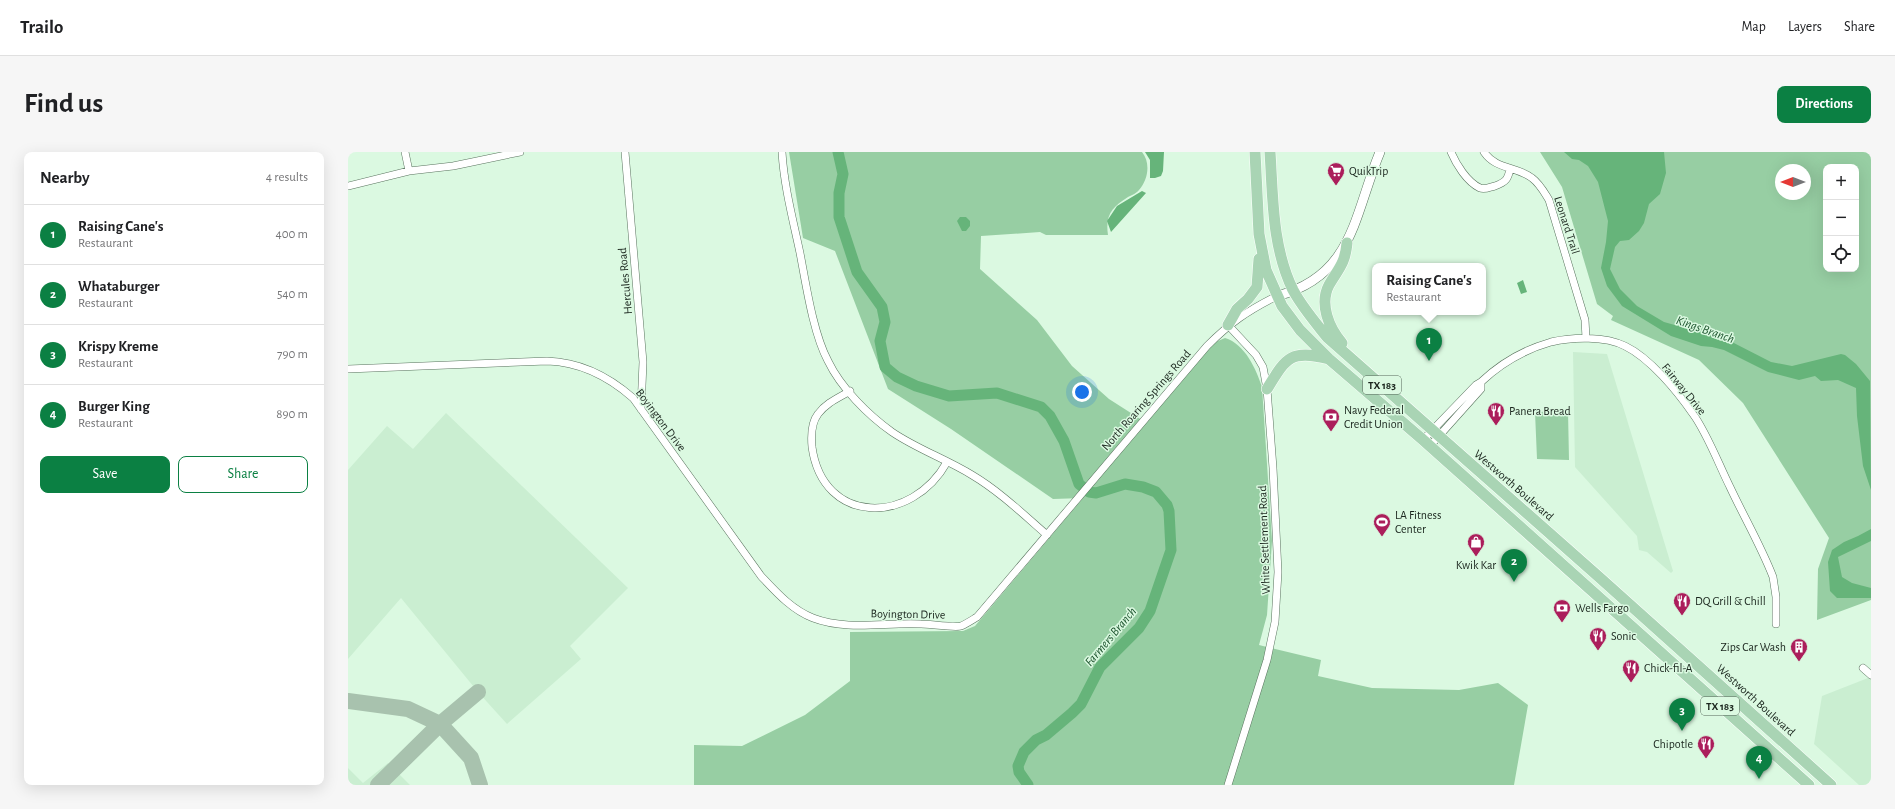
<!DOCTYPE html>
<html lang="en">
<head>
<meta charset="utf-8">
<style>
	:root { --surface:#fff; --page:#f6f6f6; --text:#202124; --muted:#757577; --line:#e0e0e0; --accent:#0b8043 }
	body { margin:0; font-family:"Alegreya Sans",sans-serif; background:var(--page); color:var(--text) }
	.controls { position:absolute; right:12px; top:12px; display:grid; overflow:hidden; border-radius:8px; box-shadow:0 4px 16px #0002 }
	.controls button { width:36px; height:36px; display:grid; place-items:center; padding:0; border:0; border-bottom:1px solid var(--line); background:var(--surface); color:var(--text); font:20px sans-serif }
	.compass { position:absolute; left:1427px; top:12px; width:36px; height:36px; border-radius:50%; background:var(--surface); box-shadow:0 4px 16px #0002; rotate:270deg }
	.you { position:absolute; left:734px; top:240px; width:14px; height:14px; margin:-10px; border:3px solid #fff; border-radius:50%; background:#1a73e8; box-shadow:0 0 0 6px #1a73e833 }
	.badge { display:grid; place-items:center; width:26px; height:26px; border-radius:50%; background:var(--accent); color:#fff; font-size:13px; font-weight:700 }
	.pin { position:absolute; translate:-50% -33px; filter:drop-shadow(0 1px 2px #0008) }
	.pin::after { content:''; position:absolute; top:21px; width:14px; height:12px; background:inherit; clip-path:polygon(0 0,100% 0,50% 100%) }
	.popup { position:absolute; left:1024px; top:111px; width:114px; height:52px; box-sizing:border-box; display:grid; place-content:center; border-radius:8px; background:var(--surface); filter:drop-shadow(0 1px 3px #0005); font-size:13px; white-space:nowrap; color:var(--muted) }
	.popup b { font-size:15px; color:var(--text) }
	.popup::after { content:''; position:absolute; left:50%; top:100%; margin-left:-8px; border:8px solid transparent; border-top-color:var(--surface) }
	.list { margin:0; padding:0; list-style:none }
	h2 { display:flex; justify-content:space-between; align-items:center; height:52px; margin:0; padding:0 16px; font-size:17px }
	h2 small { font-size:13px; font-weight:400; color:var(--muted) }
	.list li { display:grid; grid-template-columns:26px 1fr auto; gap:12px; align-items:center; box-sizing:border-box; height:60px; padding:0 16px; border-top:1px solid var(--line) }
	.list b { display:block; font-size:15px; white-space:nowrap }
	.list p { margin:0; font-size:13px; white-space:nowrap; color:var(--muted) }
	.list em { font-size:13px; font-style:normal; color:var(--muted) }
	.actions { display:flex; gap:8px; padding:12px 16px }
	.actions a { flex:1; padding:9px 0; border:1px solid var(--accent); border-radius:8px; text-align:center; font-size:14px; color:var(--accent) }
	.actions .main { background:var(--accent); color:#fff }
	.icon { flex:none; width:22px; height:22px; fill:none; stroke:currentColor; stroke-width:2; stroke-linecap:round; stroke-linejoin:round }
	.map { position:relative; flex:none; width:1523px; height:633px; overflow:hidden; border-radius:8px }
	header { display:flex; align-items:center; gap:24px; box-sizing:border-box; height:56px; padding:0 20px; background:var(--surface); border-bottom:1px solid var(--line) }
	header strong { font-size:19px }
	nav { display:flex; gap:22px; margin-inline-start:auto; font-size:14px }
	.intro { display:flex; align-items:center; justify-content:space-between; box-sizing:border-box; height:96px; padding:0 24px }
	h1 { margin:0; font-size:28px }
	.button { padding:10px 18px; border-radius:8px; background:var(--accent); color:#fff; font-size:14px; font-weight:700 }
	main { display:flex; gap:24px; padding:0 24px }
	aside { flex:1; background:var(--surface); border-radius:8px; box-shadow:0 4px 16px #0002 }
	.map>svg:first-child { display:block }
</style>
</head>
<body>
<header>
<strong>Trailo</strong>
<nav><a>Map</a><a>Layers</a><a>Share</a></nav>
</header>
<div class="intro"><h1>Find us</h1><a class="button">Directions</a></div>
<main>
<aside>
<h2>Nearby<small>4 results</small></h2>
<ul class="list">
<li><span class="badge">1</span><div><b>Raising Cane's</b><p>Restaurant</p></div><em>400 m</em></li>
<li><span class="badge">2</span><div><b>Whataburger</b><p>Restaurant</p></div><em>540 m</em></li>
<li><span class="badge">3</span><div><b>Krispy Kreme</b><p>Restaurant</p></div><em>790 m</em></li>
<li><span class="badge">4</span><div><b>Burger King</b><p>Restaurant</p></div><em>890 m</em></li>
</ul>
<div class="actions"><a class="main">Save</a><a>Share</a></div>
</aside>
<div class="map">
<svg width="1523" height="633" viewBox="0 0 1523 633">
	<rect width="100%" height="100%" fill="#dbf9e1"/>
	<path fill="#caeed1" d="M1225,200L1259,202L1325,419L1323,421L1299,400L1291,398L1289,384L1227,315Z
		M98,261L280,436L222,494L233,507L159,572L130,540L53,446L0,507V318L39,274L65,297Z
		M1523,521V633H1511L1466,592L1474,544L1520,526Z
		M40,611L62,633H0V616L15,631Z"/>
	<path fill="#97cea3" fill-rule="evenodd" d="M441,0H794C803,11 800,28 791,38C789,41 784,43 780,45C764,55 757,63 760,83H698L692,80L633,84L632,117L689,168L724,214L761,247L797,270L865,191L877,186C897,192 908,217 914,235L924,389L919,463L911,493L973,508L970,524L1024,536L1111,538L1150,531L1180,553L1166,633H346V593L394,594L457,563L502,529V480L615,479L627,474L735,346L705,347L603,277L540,237L487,99L455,86Z
		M1192,0H1523V448L1469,468L1470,417L1481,386L1395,251L1351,208L1263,168L1265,164L1249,152L1214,35ZM1478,15H1508V117H1478ZM1433,18H1457V42H1433Z
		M1220,259L1221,308L1189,307L1187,260Z"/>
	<path fill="#66b47a" d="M797,0H816L815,19L813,24L807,26H802V8Z
		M1216,0H1316L1318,21L1312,42L1301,52L1296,71L1291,79L1281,88L1272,89L1267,95L1262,117L1272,137L1289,154L1316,170L1380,188L1423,210L1444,214L1493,202L1497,203L1508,212L1522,229L1523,338L1515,314L1509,264L1508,236L1490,228L1473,229L1467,224L1451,228L1420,220L1376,198L1364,195L1353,194L1323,184L1274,154L1259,134L1253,116L1258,90L1260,69L1250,30L1240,14L1231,8L1224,7Z
		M794,39L798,41L763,80L759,69L769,54Z
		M612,65H618L622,69V74L618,79H614L609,69Z
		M1175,128L1179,140L1173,142L1169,131Z
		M1523,377V389L1490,405L1494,425L1504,431L1523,436V446H1489L1482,439L1480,410L1484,398L1496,390L1510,384Z"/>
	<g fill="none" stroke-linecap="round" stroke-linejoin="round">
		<path stroke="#66b47a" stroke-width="11" d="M490,0L495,22L491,41V65L509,120L534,155L537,170L532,189L537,215L549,225L568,234L601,244L649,241L693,255L702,264L716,289L731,332L741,340L748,341L777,332L795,335L808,340L819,353L821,359L823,398L802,459L791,476L752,515L733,552L724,561L698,583L688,588L676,600L670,614L671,620L680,633"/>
		<path stroke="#a8c2ae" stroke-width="16" d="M0,549L60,557L92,572L130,540
			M30,633L92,572L123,606L132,633"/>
		<g stroke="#59735e" stroke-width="8">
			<path id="minor" d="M57,0L61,19
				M277,0L295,210L293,257
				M434,0C436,34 445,68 452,101C458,132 465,181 480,209C493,236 520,263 544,280C569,297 598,307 624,323C651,339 675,362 699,383
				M1103,0C1108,12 1119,30 1132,36C1137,38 1142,35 1147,34C1158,30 1160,27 1162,17
				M1136,0C1148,18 1169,14 1184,26C1192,32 1196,40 1201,48L1237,168L1238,186
				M0,34L61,19L105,14L172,0
				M0,217L199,209C233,210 260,224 285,246L413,424C428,440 444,458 465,466C499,479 538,470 573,472C581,472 608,476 613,474C618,472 624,468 629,465L859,194C882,171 899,159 929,144
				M1133,230C1154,210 1175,198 1203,190C1225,185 1257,184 1277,194C1302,206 1329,239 1345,262C1359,281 1371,313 1382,335C1396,365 1413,394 1425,425L1428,445V472
				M502,239C490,246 478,251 470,262C463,271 463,284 464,295C475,374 564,373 599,310
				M1075,288L1128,233L1133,230V237L1082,294
				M1515,516L1523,523
				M880,633L919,508L927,470L930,420L925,316L919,237L915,215L908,203L880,173"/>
		</g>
		<g stroke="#59735e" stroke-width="10">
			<path id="tertiary" d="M929,144C1006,124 1006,62 1032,0"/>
		</g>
		<g stroke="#fff" stroke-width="12">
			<path id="primary" d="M907,0L911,82L918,118L934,154L952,178L981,207L1074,287L1461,633
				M922,0C925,46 924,95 945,138C954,155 967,170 979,185L1250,424L1483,633
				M880,173L889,157L900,147L909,135L911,107
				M994,191C981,176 971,152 981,133C991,116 997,112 999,91
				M919,237C938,206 942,197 981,207"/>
		</g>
		<use href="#minor" stroke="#fff" stroke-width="7"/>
		<use href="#tertiary" stroke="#fff" stroke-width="9"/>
		<use href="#primary" stroke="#a9d4b4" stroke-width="11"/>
	</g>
	<defs>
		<g id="supermarket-pin" transform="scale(0.9)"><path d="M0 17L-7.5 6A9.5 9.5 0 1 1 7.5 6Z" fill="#ab1e5b" stroke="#dbf9e1"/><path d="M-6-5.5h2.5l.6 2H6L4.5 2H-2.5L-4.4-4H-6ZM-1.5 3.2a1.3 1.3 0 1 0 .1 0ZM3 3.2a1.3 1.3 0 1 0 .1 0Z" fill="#fff"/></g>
		<g id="restaurant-pin" transform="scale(0.9)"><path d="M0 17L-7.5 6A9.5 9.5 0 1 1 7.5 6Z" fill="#ab1e5b" stroke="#dbf9e1"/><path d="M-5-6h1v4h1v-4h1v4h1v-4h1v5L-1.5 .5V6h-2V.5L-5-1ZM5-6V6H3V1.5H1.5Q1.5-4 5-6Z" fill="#fff"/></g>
		<g id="bank-pin" transform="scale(0.9)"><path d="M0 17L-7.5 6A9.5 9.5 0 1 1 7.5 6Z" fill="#ab1e5b" stroke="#dbf9e1"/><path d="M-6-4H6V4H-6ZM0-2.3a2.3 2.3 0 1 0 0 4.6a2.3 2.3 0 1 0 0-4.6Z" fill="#fff"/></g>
		<g id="stadium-pin" transform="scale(0.9)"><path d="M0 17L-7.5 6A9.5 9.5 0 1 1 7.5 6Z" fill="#ab1e5b" stroke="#dbf9e1"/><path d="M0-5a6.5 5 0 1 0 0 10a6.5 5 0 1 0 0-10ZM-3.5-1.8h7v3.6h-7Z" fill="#fff"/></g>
		<g id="shop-pin" transform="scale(0.9)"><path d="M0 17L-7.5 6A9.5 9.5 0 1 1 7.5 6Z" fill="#ab1e5b" stroke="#dbf9e1"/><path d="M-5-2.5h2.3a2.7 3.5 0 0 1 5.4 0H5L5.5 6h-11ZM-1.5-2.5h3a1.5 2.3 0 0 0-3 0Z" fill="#fff"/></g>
		<g id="building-pin" transform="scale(0.9)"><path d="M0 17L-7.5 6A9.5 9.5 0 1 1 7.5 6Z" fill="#ab1e5b" stroke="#dbf9e1"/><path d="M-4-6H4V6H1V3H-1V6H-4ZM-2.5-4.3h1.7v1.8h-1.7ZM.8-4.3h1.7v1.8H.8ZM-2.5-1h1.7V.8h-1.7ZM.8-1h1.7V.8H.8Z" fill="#fff"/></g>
	</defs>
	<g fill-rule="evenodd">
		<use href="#supermarket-pin" x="988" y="19"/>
		<use href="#restaurant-pin" x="1148" y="259"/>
		<use href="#bank-pin" x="983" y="265"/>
		<use href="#stadium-pin" x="1034" y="370"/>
		<use href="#shop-pin" x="1128" y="390"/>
		<use href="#restaurant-pin" x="1334" y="449"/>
		<use href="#bank-pin" x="1214" y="456"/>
		<use href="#restaurant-pin" x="1250" y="484"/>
		<use href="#building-pin" x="1451" y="495"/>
		<use href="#restaurant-pin" x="1283" y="516"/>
		<use href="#restaurant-pin" x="1358" y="592"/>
	</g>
	<g text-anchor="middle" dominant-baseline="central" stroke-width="3" stroke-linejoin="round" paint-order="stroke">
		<g fill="#dbf9e1" stroke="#546558" stroke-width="1">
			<rect x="1015" y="224" width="38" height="18" rx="3"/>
			<rect x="1353" y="545" width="38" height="18" rx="3"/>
		</g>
		<g font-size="11" font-weight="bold" fill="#1a251d">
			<text x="1034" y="233">TX 183</text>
			<text x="1372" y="554">TX 183</text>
		</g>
		<g font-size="12" fill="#1a251d" stroke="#dbf9e1" text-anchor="start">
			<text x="1001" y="19">QuikTrip</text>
			<text x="996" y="258">Navy Federal<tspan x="996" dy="14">Credit Union</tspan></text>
			<text x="1161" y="259">Panera Bread</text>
			<text x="1047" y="363">LA Fitness<tspan x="1047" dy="14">Center</tspan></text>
			<text x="1128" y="413" text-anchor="middle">Kwik Kar</text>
			<text x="1347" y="449">DQ Grill &amp; Chill</text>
			<text x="1227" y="456">Wells Fargo</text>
			<text x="1263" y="484">Sonic</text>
			<text x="1438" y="495" text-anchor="end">Zips Car Wash</text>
			<text x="1296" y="516">Chick-fil-A</text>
			<text x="1345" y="592" text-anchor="end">Chipotle</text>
		</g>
		<g font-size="12" fill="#1a251d" stroke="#dbf9e1">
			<text transform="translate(1219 73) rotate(72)">Leonard Trail</text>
			<text transform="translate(277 129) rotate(-95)">Hercules Road</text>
			<text transform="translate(1336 237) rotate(51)">Fairway Drive</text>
			<text transform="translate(798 248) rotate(-49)">North Roaring Springs Road</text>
			<text transform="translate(313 268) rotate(53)">Boyington Drive</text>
			<text transform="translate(1166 333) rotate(41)">Westworth Boulevard</text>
			<text transform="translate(916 388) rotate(-92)">White Settlement Road</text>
			<text transform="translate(560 462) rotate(1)">Boyington Drive</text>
			<text transform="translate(1408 548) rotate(42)">Westworth Boulevard</text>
		</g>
		<g font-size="13" font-style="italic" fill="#1f5630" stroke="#dbf9e1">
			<text transform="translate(1357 178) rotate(19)">Kings Branch</text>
			<text transform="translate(763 485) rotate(-50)">Farmers Branch</text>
		</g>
	</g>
</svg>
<div class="controls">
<button>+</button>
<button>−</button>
<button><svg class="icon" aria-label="locate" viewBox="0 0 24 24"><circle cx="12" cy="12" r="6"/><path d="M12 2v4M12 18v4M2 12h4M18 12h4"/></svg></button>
</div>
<svg class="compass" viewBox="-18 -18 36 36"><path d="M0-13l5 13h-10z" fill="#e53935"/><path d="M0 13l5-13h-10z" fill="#757577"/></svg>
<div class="you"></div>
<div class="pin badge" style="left:1081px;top:209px">1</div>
<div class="popup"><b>Raising Cane's</b>Restaurant</div>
<div class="pin badge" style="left:1166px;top:430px">2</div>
<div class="pin badge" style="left:1334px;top:579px">3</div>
<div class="pin badge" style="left:1411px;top:627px">4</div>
</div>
</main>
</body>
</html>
